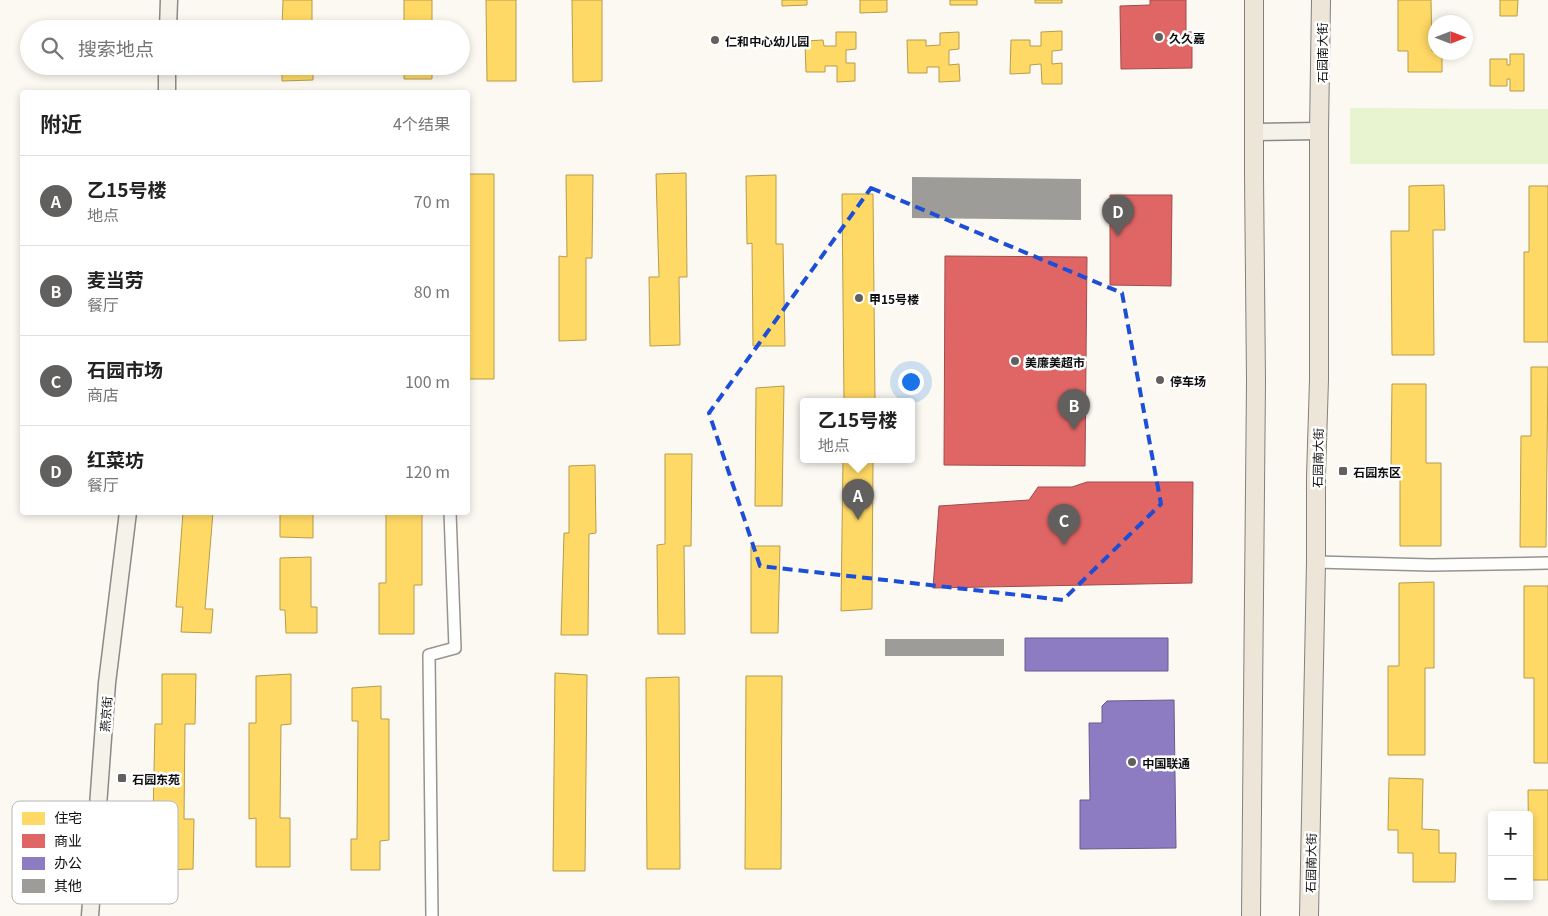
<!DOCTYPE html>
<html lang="zh">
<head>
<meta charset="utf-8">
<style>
	:root { --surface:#fff; --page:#f2f2f2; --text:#222; --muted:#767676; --line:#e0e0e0; --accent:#61605e }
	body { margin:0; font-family:Georgia,"Noto Sans SC",serif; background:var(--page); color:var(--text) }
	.controls { position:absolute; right:15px; bottom:15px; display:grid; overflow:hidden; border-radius:5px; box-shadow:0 2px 8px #0003 }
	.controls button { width:45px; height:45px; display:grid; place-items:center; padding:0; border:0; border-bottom:1px solid var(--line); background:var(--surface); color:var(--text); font:25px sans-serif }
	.compass { position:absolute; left:1428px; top:15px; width:45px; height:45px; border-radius:50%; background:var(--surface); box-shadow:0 2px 8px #0003; rotate:90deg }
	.you { position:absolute; left:910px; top:381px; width:18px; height:18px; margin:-12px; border:4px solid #fff; border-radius:50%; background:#1a73e8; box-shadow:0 0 0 8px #1a73e833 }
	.badge { display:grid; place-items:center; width:32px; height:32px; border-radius:50%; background:var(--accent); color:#fff; font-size:16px; font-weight:700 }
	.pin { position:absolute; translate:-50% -41px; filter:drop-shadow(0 1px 2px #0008) }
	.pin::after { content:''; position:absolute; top:26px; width:18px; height:15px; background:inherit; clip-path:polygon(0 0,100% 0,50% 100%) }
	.popup { position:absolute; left:800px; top:398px; width:115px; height:65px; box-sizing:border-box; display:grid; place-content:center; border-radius:5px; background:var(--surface); filter:drop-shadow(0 1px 4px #0005); font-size:16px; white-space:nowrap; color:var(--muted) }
	.popup b { font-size:19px; color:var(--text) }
	.popup::after { content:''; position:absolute; left:50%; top:100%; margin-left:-10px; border:10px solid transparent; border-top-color:var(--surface) }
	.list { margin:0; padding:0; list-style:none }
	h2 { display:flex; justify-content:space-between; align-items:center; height:65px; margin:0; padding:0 20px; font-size:21px }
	h2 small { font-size:16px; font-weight:400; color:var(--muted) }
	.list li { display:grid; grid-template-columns:32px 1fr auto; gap:15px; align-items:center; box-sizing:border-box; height:90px; padding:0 20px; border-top:1px solid var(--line) }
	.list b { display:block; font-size:19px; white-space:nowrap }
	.list p { margin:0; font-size:16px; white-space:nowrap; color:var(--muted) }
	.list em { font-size:16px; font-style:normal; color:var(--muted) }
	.icon { flex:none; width:28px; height:28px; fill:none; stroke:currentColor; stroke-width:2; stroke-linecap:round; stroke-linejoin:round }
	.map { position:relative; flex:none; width:1548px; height:916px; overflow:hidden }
	.search { position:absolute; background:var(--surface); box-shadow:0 2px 8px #0003; left:20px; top:20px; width:450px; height:55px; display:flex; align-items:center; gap:12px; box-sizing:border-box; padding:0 18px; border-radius:28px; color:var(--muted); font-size:19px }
	.panel { position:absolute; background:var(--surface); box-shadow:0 2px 8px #0003; left:20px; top:90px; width:450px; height:425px; border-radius:5px }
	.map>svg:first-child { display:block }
</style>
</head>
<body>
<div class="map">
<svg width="1548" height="916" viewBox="0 0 1548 916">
	<rect width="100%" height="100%" fill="#fbf9f2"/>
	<path fill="#e8f3cf" d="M1350,108L1548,109V164H1350Z"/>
	<path fill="#ffd966" stroke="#b79c4c" d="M283,0H312V29H282Z
		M404,0H432V29H404Z
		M486,0H516V81H487Z
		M572,0H602V81L573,82Z
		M782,0H807V5L782,6Z
		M860,0H887V12L860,13Z
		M950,0H977V5H950Z
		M1035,0H1062V3H1035Z
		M1398,0H1431L1432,51L1442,52V72H1408V51H1398Z
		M1500,0H1518L1517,16H1500Z
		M1062,31V50L1052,51V64L1062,63V84H1042L1041,64L1030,65V73L1010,74L1011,40H1030V46H1041V32Z
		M836,32H856V49L846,50V63H855V81L837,82V66H825V72H806L805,41L823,40L824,46H836Z
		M959,32V49L949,50V65L959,64L960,81L939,82V67H927V73H908L907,40H926V46L940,45V33Z
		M1510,54H1524V91H1510V79H1507V86H1490V59H1507V65H1510Z
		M282,66H313V80L282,81Z
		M404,66H432V79H404Z
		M686,173L687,277H679L680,345L650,346L649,277H659L656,174Z
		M468,174H494V379H468Z
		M566,175H593L592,258H586V340L559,341V256L567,257Z
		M776,175V244H783L785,346H753L752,243L747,244L746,176Z
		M1444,185L1445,230H1433L1434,355H1392L1391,231H1409V186Z
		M1529,186H1548V342H1524V252H1529Z
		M842,194H873L875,401H844Z
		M1531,367H1548L1546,547H1520L1521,436H1531Z
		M1392,384H1426V463H1441V546H1400V465H1391Z
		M784,386L782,506H755L756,388Z
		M665,454H692L691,546H684L685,634H658L657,545L665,544Z
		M843,459H873L872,609L841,611Z
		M595,465L596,533L589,534L588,635H561L564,533H569V466Z
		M183,512H213L205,609H213L211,633L181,632L183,607H176Z
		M280,512H313V538L280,537Z
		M386,512H422V585H414V634H379V583H386Z
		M751,546H780L778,633H751Z
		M311,557V607H317V633H286L285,610H280V558Z
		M1434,582V668H1425V755H1388V666H1399V583Z
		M1524,586H1548V763H1534V678H1524Z
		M555,673L587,675L585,871H553Z
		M162,674H196L195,724H185L184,819H194L193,869L161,870L162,821H153L155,724H162Z
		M291,674V724L281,725L280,818H290V867H256V818L249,819V723H256V676Z
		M746,676H782L781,869H745Z
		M679,677L680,869H647L646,678Z
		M381,686V719H389V840L380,841V870H351V839H357L358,721H352V688Z
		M1389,778L1423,779L1422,829L1439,830V853H1456L1455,882H1413V853H1398V830H1388Z
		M1528,790H1548V880H1529Z"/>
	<path fill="#e06666" stroke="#a14c4c" d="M1150,0H1186V32H1192V68L1121,69L1120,6L1150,5Z
		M1110,195H1172L1171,286L1110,285Z
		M945,256L1087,257L1085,466L944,465Z
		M1087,482H1193L1192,583L933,588L939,506L1029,500L1038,487H1072Z"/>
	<path fill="#8e7cc3" stroke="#685b8d" d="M1025,638H1168V671H1025Z
		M1174,700L1176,848L1080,849V800H1090L1089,723H1102V706L1107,701Z"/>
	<path fill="#9e9c98" d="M912,177L1081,179V220L912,218Z
		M885,639H1004V656H885Z"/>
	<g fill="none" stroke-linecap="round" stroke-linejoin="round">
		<g stroke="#959491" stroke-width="14">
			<path id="street" d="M1316,562L1431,565L1548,563
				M432,916L429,655L455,648L450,512"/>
		</g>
		<g stroke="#8b8a87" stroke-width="19">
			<path id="secondary" d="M168,29L169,0
				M167,92V66
				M1254,132L1319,131
				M90,916L107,683L128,512"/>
		</g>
		<g stroke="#82817e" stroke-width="20">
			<path id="primary" d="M1251,916L1256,381L1254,175V0
				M1309,916L1316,562V476L1319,380V131L1321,0"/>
		</g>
		<use href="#street" stroke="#fefefd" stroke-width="11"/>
		<use href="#secondary" stroke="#f5f2ea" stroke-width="16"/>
		<use href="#primary" stroke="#ede5d8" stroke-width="18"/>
	</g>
	<path fill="none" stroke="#1d4ed8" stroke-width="4" stroke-dasharray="10 6" stroke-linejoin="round" d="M871,188L1122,293L1161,504L1063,600L760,566L709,413Z"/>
	<g fill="#61605e" stroke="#fff" stroke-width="2">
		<circle cx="1159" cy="37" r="5"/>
		<circle cx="715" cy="40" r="5"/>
		<circle cx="859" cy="298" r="5"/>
		<circle cx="1015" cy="361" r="5"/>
		<circle cx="1160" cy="380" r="5"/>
		<rect x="1338" y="466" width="10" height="10" rx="2.5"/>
		<circle cx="1132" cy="762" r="5"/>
		<rect x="117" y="773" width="10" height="10" rx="2.5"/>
	</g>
	<g text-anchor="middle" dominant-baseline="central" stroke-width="5" stroke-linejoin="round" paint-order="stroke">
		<g font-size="12" font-weight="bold" fill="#0e0e0e" stroke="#fff" text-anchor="start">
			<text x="1169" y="37">久久嘉</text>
			<text x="725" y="40">仁和中心幼儿园</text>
			<text x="869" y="298">甲15号楼</text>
			<text x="1025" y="361">美廉美超市</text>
			<text x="1170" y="380">停车场</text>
			<text x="1353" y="471">石园东区</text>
			<text x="1142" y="762">中国联通</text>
			<text x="132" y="778">石园东苑</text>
		</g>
		<g font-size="12" fill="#0e0e0e" stroke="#fff">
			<text transform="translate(1321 53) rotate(-90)">石园南大街</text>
			<text transform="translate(1317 458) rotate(-89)">石园南大街</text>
			<text transform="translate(105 714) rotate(-86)">燕京街</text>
			<text transform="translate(1310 863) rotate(-89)">石园南大街</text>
		</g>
	</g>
	<rect x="12" y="801" width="166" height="103" rx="8" fill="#fff" stroke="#b7b7b7" stroke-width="1"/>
	<rect x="22" y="812" width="23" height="13" fill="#ffd966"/>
	<rect x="22" y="834" width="23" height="14" fill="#e06666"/>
	<rect x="22" y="857" width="23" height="13" fill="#8e7cc3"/>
	<rect x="22" y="879" width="23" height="14" fill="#9e9c98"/>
	<g font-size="14" fill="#0e0e0e">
		<text x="54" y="823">住宅</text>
		<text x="54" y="846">商业</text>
		<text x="54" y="868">办公</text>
		<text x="54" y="891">其他</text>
	</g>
</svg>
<div class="controls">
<button>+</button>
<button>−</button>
</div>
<svg class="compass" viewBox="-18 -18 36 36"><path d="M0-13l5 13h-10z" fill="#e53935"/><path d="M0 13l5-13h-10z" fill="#767676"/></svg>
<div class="you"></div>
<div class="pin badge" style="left:858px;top:520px">A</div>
<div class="popup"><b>乙15号楼</b>地点</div>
<div class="pin badge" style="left:1074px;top:430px">B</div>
<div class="pin badge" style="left:1064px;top:545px">C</div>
<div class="pin badge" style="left:1118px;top:236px">D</div>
<div class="search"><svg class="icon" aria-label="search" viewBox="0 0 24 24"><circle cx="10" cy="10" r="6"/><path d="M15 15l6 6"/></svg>搜索地点</div>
<section class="panel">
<h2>附近<small>4个结果</small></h2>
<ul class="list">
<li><span class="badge">A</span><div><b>乙15号楼</b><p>地点</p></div><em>70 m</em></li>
<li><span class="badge">B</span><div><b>麦当劳</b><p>餐厅</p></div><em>80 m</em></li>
<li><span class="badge">C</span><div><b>石园市场</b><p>商店</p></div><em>100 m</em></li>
<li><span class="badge">D</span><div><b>红菜坊</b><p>餐厅</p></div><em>120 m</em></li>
</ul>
</section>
</div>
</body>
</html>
